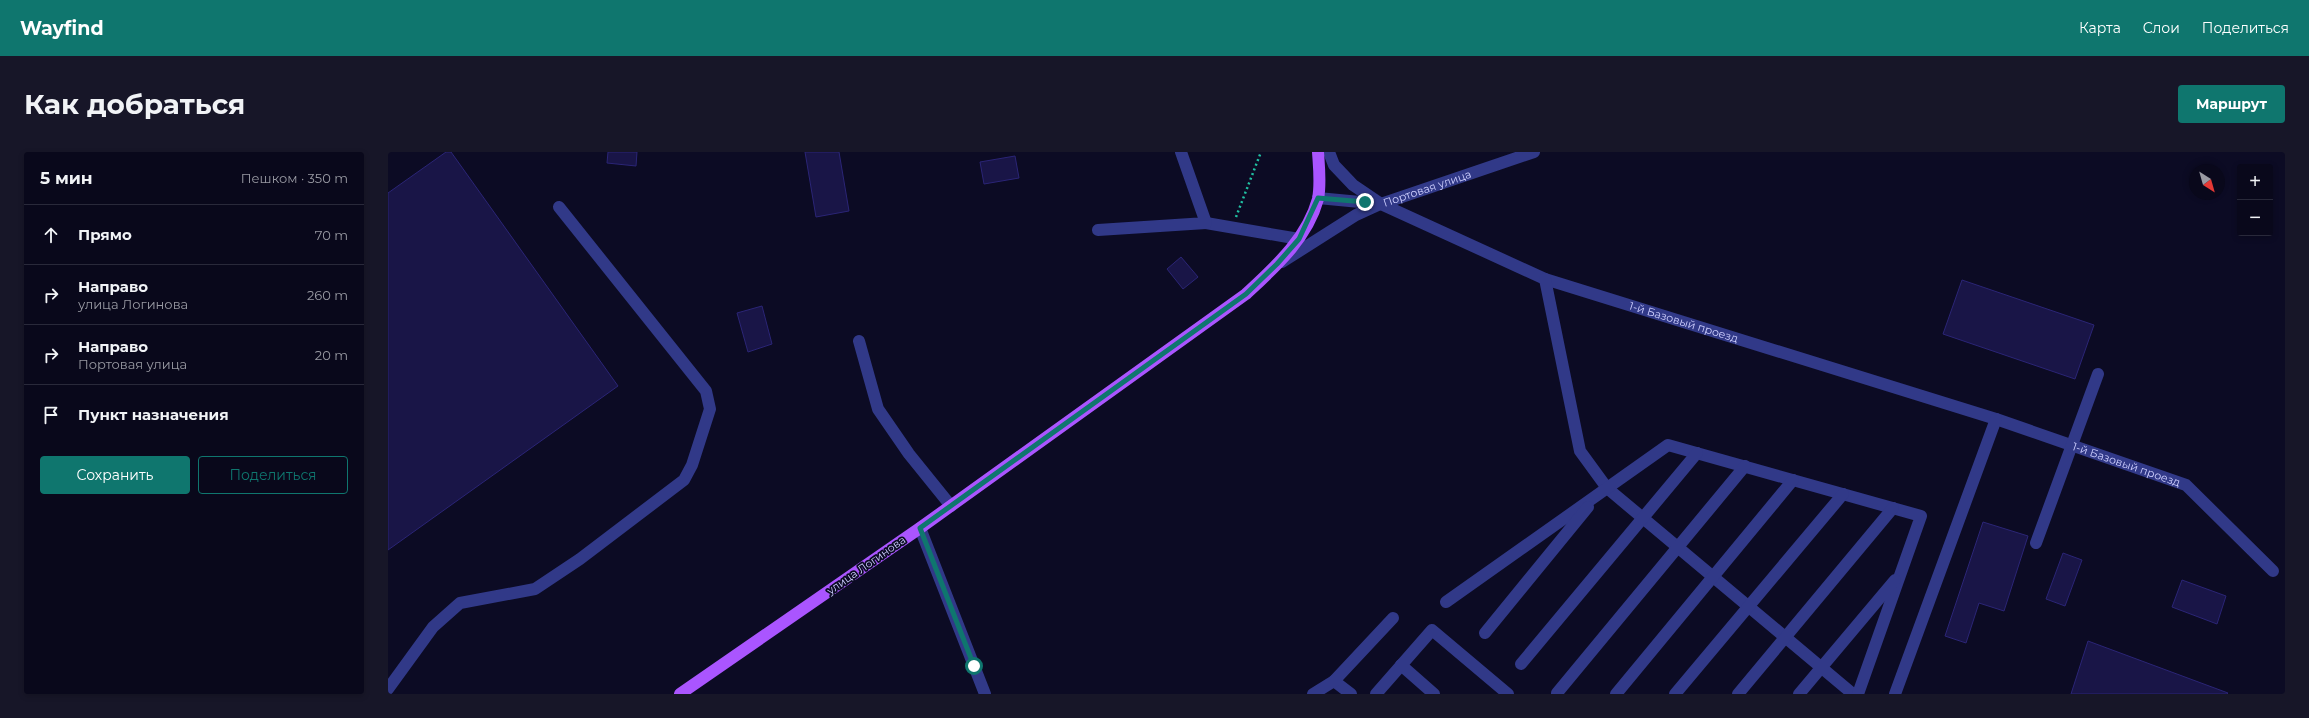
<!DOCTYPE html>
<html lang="ru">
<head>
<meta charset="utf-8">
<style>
	:root { --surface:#09081b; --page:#171628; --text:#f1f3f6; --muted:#999aa3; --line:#29293a; --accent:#0f766e }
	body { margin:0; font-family:Montserrat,sans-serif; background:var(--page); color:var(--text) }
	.controls { position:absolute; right:12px; top:12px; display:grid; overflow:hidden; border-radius:4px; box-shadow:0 2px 6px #0003 }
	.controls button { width:36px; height:36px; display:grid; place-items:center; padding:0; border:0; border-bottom:1px solid var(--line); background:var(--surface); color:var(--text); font:20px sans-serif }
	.compass { position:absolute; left:1801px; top:12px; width:36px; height:36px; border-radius:50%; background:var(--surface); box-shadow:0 2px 6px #0003; rotate:143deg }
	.stop { position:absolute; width:12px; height:12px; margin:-9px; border:3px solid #0f766e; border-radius:50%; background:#fff }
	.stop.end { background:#0f766e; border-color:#fff; box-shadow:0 1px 4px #0008 }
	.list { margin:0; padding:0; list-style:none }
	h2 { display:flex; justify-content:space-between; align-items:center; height:52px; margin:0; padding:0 16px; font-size:17px }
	h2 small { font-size:13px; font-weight:400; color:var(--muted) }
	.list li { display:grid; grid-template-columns:26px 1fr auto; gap:12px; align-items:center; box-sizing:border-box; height:60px; padding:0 16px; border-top:1px solid var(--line) }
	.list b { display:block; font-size:15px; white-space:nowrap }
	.list p { margin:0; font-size:13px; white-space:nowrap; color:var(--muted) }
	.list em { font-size:13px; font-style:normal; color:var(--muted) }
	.actions { display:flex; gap:8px; padding:12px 16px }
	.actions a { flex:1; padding:9px 0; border:1px solid var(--accent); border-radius:4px; text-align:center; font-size:14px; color:var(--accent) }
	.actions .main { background:var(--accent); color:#fff }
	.icon { flex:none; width:22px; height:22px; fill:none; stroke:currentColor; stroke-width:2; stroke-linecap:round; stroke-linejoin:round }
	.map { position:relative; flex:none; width:1897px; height:542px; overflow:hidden; border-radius:4px }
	header { display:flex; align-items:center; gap:24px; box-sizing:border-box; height:56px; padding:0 20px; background:var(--accent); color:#fff }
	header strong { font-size:19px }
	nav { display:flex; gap:22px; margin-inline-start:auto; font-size:14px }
	.intro { display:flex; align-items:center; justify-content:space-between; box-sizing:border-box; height:96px; padding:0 24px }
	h1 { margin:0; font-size:28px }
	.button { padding:10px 18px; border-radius:4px; background:var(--accent); color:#fff; font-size:14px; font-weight:700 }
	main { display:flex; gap:24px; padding:0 24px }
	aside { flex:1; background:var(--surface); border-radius:4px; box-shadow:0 2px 6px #0003 }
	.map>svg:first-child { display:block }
</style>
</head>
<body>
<header>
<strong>Wayfind</strong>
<nav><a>Карта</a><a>Слои</a><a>Поделиться</a></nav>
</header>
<div class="intro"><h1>Как добраться</h1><a class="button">Маршрут</a></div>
<main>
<aside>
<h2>5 мин<small>Пешком · 350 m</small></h2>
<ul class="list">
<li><svg class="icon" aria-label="ahead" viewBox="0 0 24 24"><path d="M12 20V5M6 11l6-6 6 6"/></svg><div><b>Прямо</b></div><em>70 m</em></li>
<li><svg class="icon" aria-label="right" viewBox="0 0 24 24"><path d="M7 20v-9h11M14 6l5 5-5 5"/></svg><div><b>Направо</b><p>улица Логинова</p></div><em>260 m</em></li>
<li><svg class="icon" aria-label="right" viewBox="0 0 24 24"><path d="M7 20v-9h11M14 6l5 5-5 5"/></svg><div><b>Направо</b><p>Портовая улица</p></div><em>20 m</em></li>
<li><svg class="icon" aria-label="arrive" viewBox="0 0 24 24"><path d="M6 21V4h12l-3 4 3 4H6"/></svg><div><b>Пункт назначения</b></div></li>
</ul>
<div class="actions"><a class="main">Сохранить</a><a>Поделиться</a></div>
</aside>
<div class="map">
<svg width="1897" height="542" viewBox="0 0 1897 542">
	<rect width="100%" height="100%" fill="#0c0b24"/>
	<path fill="#191547" stroke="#2b2576" d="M58,0H63L230,234L0,398V41Z
		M220,0H249L248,14L219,11Z
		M417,0H451L461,59L428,65Z
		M627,4L631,26L596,32L592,10Z
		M793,105L810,125L795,137L779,117Z
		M1574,128L1706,173L1687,227L1555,182Z
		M374,154L384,192L360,200L349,161Z
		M1595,370L1640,384L1616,459L1591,451L1578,491L1557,484Z
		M1675,401L1694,408L1677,454L1658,447Z
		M1794,428L1838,444L1829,472L1784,455Z
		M1700,489L1840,541L1839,542H1683Z"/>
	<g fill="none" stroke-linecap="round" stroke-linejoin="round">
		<path stroke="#21c1a3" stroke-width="2.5" stroke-dasharray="2 3" stroke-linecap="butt" d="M848,65L873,0"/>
		<g stroke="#313988" stroke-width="12">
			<path id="s1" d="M941,0L946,13L965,33L993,52L1157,127L1608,267L1798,333L1885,419"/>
			<path id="s2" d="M930,46L993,52L1146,0"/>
			<path d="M818,71L911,87"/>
			<path d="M710,78L818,71L793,0"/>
			<path d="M894,110L968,63L992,52"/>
			<path d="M1157,127L1192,299L1219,336L1465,542"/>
			<path d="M471,189L490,257L521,302L563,354"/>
			<path d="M532,376L597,542"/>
			<path d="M1648,391L1710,222"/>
			<path d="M1058,450L1280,293L1533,364L1470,542"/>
			<path d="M1097,481L1200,355"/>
			<path d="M1133,512L1309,301"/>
			<path d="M1013,513L1046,542"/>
			<path d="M946,529L963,542"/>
			<path d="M0,537L45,475L72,451L147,437L192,407L296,328L304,313L322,257L318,239L171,55"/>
			<path d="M1169,541L1357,314"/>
			<path d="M925,542L946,529L1005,466"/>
			<path d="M988,542L1044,478L1120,542"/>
			<path d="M1228,542L1405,328"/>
			<path d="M1287,542L1455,342"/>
			<path d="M1350,542L1505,356"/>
			<path d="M1411,542L1507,428"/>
			<path d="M1507,542L1608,267"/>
		</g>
		<path stroke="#a5f" stroke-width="12" d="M292,542L532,376L858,142C887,115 919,87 930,47C933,32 931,15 930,0"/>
	</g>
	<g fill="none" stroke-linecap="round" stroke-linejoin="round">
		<path stroke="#0f766e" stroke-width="5" d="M586,514L532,376L858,142L889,112L911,87L930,46L977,50"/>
	</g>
	<g text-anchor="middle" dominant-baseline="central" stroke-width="3.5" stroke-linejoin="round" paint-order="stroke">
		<g font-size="11" fill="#cecfff" stroke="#0c0b24">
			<text stroke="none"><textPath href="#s2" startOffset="112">Портовая улица</textPath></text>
			<text stroke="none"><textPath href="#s1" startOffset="401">1-й Базовый проезд</textPath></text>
			<text stroke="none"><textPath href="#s1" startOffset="866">1-й Базовый проезд</textPath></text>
			<text transform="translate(478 413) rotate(-35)">улица Логинова</text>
		</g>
	</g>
</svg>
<div class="controls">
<button>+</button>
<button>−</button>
</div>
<svg class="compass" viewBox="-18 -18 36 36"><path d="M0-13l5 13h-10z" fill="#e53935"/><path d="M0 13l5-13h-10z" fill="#999aa3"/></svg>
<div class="stop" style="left:586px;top:514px"></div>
<div class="stop end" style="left:977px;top:50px"></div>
</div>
</main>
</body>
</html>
